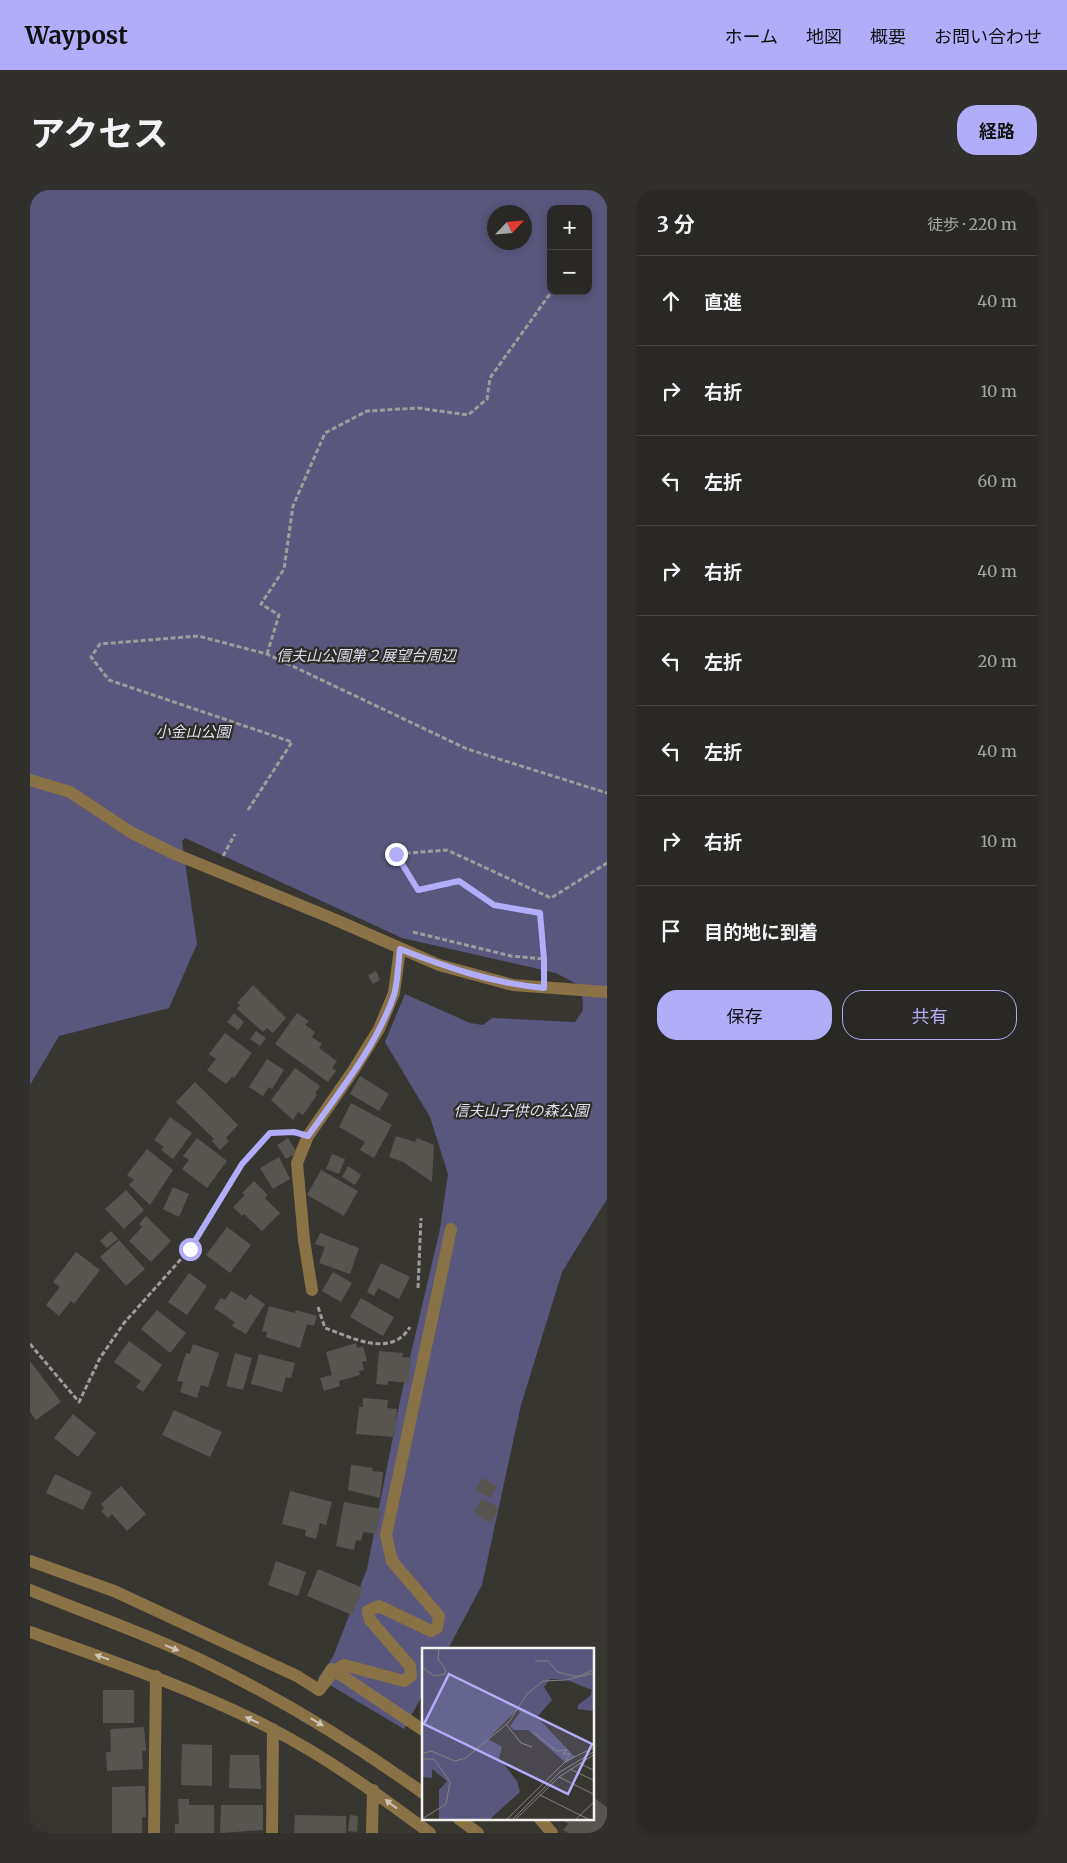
<!DOCTYPE html>
<html lang="ja">
<head>
<meta charset="utf-8">
<style>
	:root { --surface:#2a2825; --page:#32302d; --text:#f1f3f6; --muted:#a5a6a7; --line:#464442; --accent:#b2adf9 }
	body { margin:0; font-family:Merriweather,"Noto Sans JP",serif; background:var(--page); color:var(--text) }
	.controls { position:absolute; right:15px; top:15px; display:grid; overflow:hidden; border-radius:10px; box-shadow:0 2px 8px #0003 }
	.controls button { width:45px; height:45px; display:grid; place-items:center; padding:0; border:0; border-bottom:1px solid var(--line); background:var(--surface); color:var(--text); font:25px sans-serif }
	.compass { position:absolute; left:457px; top:15px; width:45px; height:45px; border-radius:50%; background:var(--surface); box-shadow:0 2px 8px #0003; rotate:64deg }
	.stop { position:absolute; width:15px; height:15px; margin:-11px; border:4px solid #b2adf9; border-radius:50%; background:#fff }
	.stop.end { background:#b2adf9; border-color:#fff; box-shadow:0 1px 5px #0008 }
	.list { margin:0; padding:0; list-style:none }
	h2 { display:flex; justify-content:space-between; align-items:center; height:65px; margin:0; padding:0 20px; font-size:21px }
	h2 small { font-size:16px; font-weight:400; color:var(--muted) }
	.list li { display:grid; grid-template-columns:32px 1fr auto; gap:15px; align-items:center; box-sizing:border-box; height:90px; padding:0 20px; border-top:1px solid var(--line) }
	.list b { display:block; font-size:19px; white-space:nowrap }
	.list em { font-size:16px; font-style:normal; color:var(--muted) }
	.actions { display:flex; gap:10px; padding:15px 20px }
	.actions a { flex:1; padding:11px 0; border:1px solid var(--accent); border-radius:20px; text-align:center; font-size:18px; color:var(--accent) }
	.actions .main { background:var(--accent); color:#111 }
	.icon { flex:none; width:28px; height:28px; fill:none; stroke:currentColor; stroke-width:2; stroke-linecap:round; stroke-linejoin:round }
	.map { position:relative; flex:none; width:577px; height:1643px; overflow:hidden; border-radius:20px }
	header { display:flex; align-items:center; gap:30px; box-sizing:border-box; height:70px; padding:0 25px; background:var(--accent); color:#111 }
	header strong { font-size:24px }
	nav { display:flex; gap:28px; margin-inline-start:auto; font-size:18px }
	.intro { display:flex; align-items:center; justify-content:space-between; box-sizing:border-box; height:120px; padding:0 30px }
	h1 { margin:0; font-size:35px }
	.button { padding:12px 22px; border-radius:20px; background:var(--accent); color:#111; font-size:18px; font-weight:700 }
	main { display:flex; gap:30px; padding:0 30px }
	aside { flex:1; background:var(--surface); border-radius:20px; box-shadow:0 2px 8px #0003 }
	.map>svg:first-child { display:block }
</style>
</head>
<body>
<header>
<strong>Waypost</strong>
<nav><a>ホーム</a><a>地図</a><a>概要</a><a>お問い合わせ</a></nav>
</header>
<div class="intro"><h1>アクセス</h1><a class="button">経路</a></div>
<main>
<div class="map">
<svg width="577" height="1643" viewBox="0 0 577 1643">
	<rect width="100%" height="100%" fill="#383631"/>
	<path fill="#59577e" fill-rule="evenodd" d="M0,0H577V1009L532,1082L491,1215L452,1395L418,1459H393V1504L374,1539L288,1488L303,1467L337,1379L371,1206L410,1039L418,984L400,927L355,852L375,804L440,833L453,835L462,828L545,832L553,820L552,797L526,783L372,748L155,648L152,651L167,754L139,818L29,846L0,895ZM521,19H558V101H521ZM464,22H494V52H464Z"/>
	<path fill="#585551" d="M346,781L350,790L343,794L338,785Z
		M223,795L256,828L243,843L237,838L233,842L207,819L210,815L207,813Z
		M204,823L214,832L208,840L197,832Z
		M267,823L279,831L275,835L285,842L282,847L292,854L289,858L307,871L302,878L306,881L298,892L245,854Z
		M226,841L236,848L230,856L220,849Z
		M195,843L222,863L204,888L202,887L196,894L177,880L186,869L179,864Z
		M237,869L254,880L242,899L239,897L233,906L219,897Z
		M265,878L290,896L285,903L287,905L273,925L268,922L263,930L241,910Z
		M330,886L359,904L349,921L320,904Z
		M165,892L208,935L196,948L199,951L190,960L182,951L184,949L146,912Z
		M321,913L362,935L344,968L330,960L335,952L309,937Z
		M140,927L162,943L143,969L131,960L134,957L124,950Z
		M366,946L385,952L387,948L404,955L402,992L373,972L359,967Z
		M167,948L197,971L177,998L152,979L159,970L153,966Z
		M258,948L267,963L256,969L247,955Z
		M117,959L143,980L120,1015L99,995L104,990L97,985Z
		M302,964L315,969L309,984L296,979Z
		M249,967L260,989L243,999L230,978Z
		M318,976L331,985L325,995L312,987Z
		M291,980L328,1001L314,1026L277,1005Z
		M224,991L238,1005L235,1008L250,1023L232,1041L214,1024L212,1026L203,1017L215,1005L212,1003Z
		M143,997L159,1004L149,1027L133,1019Z
		M96,1000L114,1020L94,1039L75,1019Z
		M116,1026L141,1051L121,1072L99,1051L112,1037L109,1034Z
		M197,1037L221,1055L200,1083L176,1065Z
		M81,1041L88,1049L77,1058L70,1051Z
		M290,1043L329,1058L320,1084L289,1073L295,1057L285,1054Z
		M89,1050L115,1079L96,1096L70,1067Z
		M46,1062L70,1080L44,1114L41,1111L29,1126L16,1115L30,1097L23,1092Z
		M351,1073L380,1087L369,1109L348,1098L344,1106L337,1102Z
		M303,1082L322,1093L311,1112L292,1101Z
		M159,1083L177,1096L157,1125L138,1112Z
		M201,1101L216,1110L220,1104L235,1114L216,1144L202,1136L205,1132L184,1118L191,1108L195,1110Z
		M331,1108L364,1127L353,1146L320,1127Z
		M239,1116L265,1123L266,1120L287,1126L284,1136L277,1134L270,1158L236,1147L237,1142L232,1141Z
		M127,1120L156,1143L140,1163L111,1139Z
		M99,1151L132,1175L113,1202L106,1197L111,1191L84,1172Z
		M326,1153L327,1158L333,1156L337,1171L332,1172L334,1180L329,1181L330,1185L309,1191L310,1196L294,1201L290,1188L302,1185L296,1162Z
		M163,1154L189,1163L178,1197L171,1195L167,1208L150,1202L153,1192L147,1191L156,1163L160,1164Z
		M349,1161L373,1163L372,1167L381,1168L379,1193L358,1191V1195L346,1194Z
		M205,1163L222,1168L213,1200L196,1196Z
		M229,1164L265,1173L261,1188L256,1187L252,1202L221,1194Z
		M0,1171L31,1212L6,1230L0,1222Z
		M333,1208L358,1210L357,1218L367,1219L365,1247L326,1244L329,1217H333Z
		M144,1220L192,1242L180,1267L132,1245Z
		M43,1224L66,1243L48,1267L24,1248Z
		M321,1275L343,1278L342,1281L353,1282L350,1308L318,1300Z
		M25,1284L62,1302L53,1320L16,1303Z
		M452,1288L467,1296L460,1308L445,1300Z
		M91,1296L116,1324L97,1341L82,1324L78,1328L71,1321L74,1318L71,1314Z
		M260,1301L302,1312L296,1335L290,1333L286,1349L275,1346L276,1340L252,1334Z
		M452,1308L469,1318L461,1333L444,1323Z
		M314,1312L351,1319L347,1344L333,1342L331,1351L326,1350L324,1360L306,1356Z
		M246,1371L276,1382L268,1406L238,1395Z
		M288,1379L333,1398L322,1425L277,1406Z
		M73,1500H104V1533H73Z
		M114,1537L116,1561H112L113,1579L77,1581L76,1562H81L80,1539Z
		M152,1554L182,1555V1596L151,1595Z
		M200,1565H229L231,1599L199,1598Z
		M115,1596L116,1627H112V1643H82V1597Z
		M563,1607L577,1617V1643H538L533,1640L538,1634L533,1629H563Z
		M148,1609H159V1615H184V1643H145V1634H149Z
		M191,1615H233V1640L190,1643Z
		M265,1625L316,1626V1643H264Z
		M320,1625L328,1626L327,1642L318,1641Z"/>
	<g fill="none" stroke-linecap="round" stroke-linejoin="round">
		<path stroke="#9e9c98" stroke-width="3" stroke-dasharray="5 2.5" stroke-linecap="butt" d="M237,464L249,425L231,414L254,379L263,316L295,243L337,221L388,218L438,225L457,209L460,188L522,101
			M218,620L262,552L79,490L61,467L70,454L168,446L237,464L437,559L577,603
			M193,666L205,644
			M383,742L481,766L514,769
			M514,780L510,723L464,715L429,691L388,700L366,664L417,660L521,708L577,673
			M388,1098L391,1028
			M288,1117L295,1138C321,1147 361,1169 380,1137
			M0,1154L49,1212L70,1168L94,1133L160,1059L212,975L240,943L260,942"/>
		<path stroke="#897245" stroke-width="12" d="M0,590L40,602L102,643L145,664L299,727L409,775L483,795L577,802
			M282,1100L274,1050L267,973L278,946L323,881L349,839L364,803L370,759
			M0,1371L84,1401L267,1486L289,1500L302,1479L393,1540
			M0,1400C56,1423 114,1443 169,1469C248,1507 322,1552 393,1603
			M0,1442C82,1471 164,1499 242,1539C298,1568 350,1606 400,1643
			M289,1500L304,1481L314,1475L374,1491L381,1486L380,1476L340,1430L338,1421L349,1416L401,1441L407,1438L409,1426L362,1371L356,1345L421,1039
			M429,1629L448,1643
			M510,1629L522,1643
			M124,1643L126,1486
			M242,1643L243,1539
			M342,1643L343,1600"/>
	</g>
	<defs><path id="oneway-solid" d="M-6-.8H1V-3.2L6.5 0L1 3.2V.8H-6Z" transform="scale(1.25)"/></defs>
	<g fill="#cfc5b4">
		<use href="#oneway-solid" transform="translate(142 1458) rotate(22)"/>
		<use href="#oneway-solid" transform="translate(72 1467) rotate(-161)"/>
		<use href="#oneway-solid" transform="translate(222 1530) rotate(-155)"/>
		<use href="#oneway-solid" transform="translate(287 1532) rotate(31)"/>
		<use href="#oneway-solid" transform="translate(361 1614) rotate(-143)"/>
	</g>
	<g fill="none" stroke-linecap="round" stroke-linejoin="round">
		<path stroke="#b2adf9" stroke-width="6" d="M160,1059L212,974L240,943L264,942L278,946C309,902 346,857 364,805C368,791 368,774 370,759C418,778 463,793 514,798V769L510,723L464,715L429,691L388,700L366,664"/>
	</g>
	<g text-anchor="middle" dominant-baseline="central" stroke-width="4.5" stroke-linejoin="round" paint-order="stroke">
		<g font-size="15" font-style="italic" fill="#dfdff1" stroke="#2e2c27">
			<text x="336" y="465">信夫山公園第２展望台周辺</text>
			<text x="163" y="541">小金山公園</text>
			<text x="491" y="920">信夫山子供の森公園</text>
		</g>
	</g>
	<g transform="translate(392 1458)">
		<rect width="172" height="172" fill="#383631"/>
		<path d="M0,0H172V63L156,61V57L168,48L170,42L145,32L128,31L122,39L130,52L115,69L153,109L144,115L106,82H92L88,78L98,64L95,62L66,91L80,99L77,110L95,133L98,144L67,172H17V142L25,133L10,121V130L0,129Z" fill="#59577e"/>
		<path fill="none" stroke="#83817d" stroke-width="1" d="M113,13H126L136,24L151,28H158L173,21M0,19L12,28L23,26L24,22L16,11L17,0M84,76L99,95L110,99M111,84L135,103L145,102L141,106H148L144,112M0,106L9,103L33,113L44,110L87,74L105,46L121,33L144,32L173,25M0,111H12L28,134L24,156L0,171M157,115L173,123M148,121L173,133M137,129L173,147M118,147L168,172M84,172L144,113L173,99M90,172L138,124L173,103M93,172L137,129L173,106M153,172L173,153"/>
		<path fill="#b2adf9" fill-opacity="0.15" stroke="#b2adf9" stroke-width="2.5" d="M27,26L170,96L146,146L2,76Z"/>
		<rect width="172" height="172" fill="none" stroke="#f4f2ef" stroke-width="2.5"/>
	</g>
</svg>
<div class="controls">
<button>+</button>
<button>−</button>
</div>
<svg class="compass" viewBox="-18 -18 36 36"><path d="M0-13l5 13h-10z" fill="#e53935"/><path d="M0 13l5-13h-10z" fill="#a5a6a7"/></svg>
<div class="stop" style="left:160px;top:1059px"></div>
<div class="stop end" style="left:366px;top:664px"></div>
</div>
<aside>
<h2>3 分<small>徒歩 · 220 m</small></h2>
<ul class="list">
<li><svg class="icon" aria-label="ahead" viewBox="0 0 24 24"><path d="M12 20V5M6 11l6-6 6 6"/></svg><div><b>直進</b></div><em>40 m</em></li>
<li><svg class="icon" aria-label="right" viewBox="0 0 24 24"><path d="M7 20v-9h11M14 6l5 5-5 5"/></svg><div><b>右折</b></div><em>10 m</em></li>
<li><svg class="icon" aria-label="left" viewBox="0 0 24 24"><path d="M17 20v-9H6M10 6l-5 5 5 5"/></svg><div><b>左折</b></div><em>60 m</em></li>
<li><svg class="icon" aria-label="right" viewBox="0 0 24 24"><path d="M7 20v-9h11M14 6l5 5-5 5"/></svg><div><b>右折</b></div><em>40 m</em></li>
<li><svg class="icon" aria-label="left" viewBox="0 0 24 24"><path d="M17 20v-9H6M10 6l-5 5 5 5"/></svg><div><b>左折</b></div><em>20 m</em></li>
<li><svg class="icon" aria-label="left" viewBox="0 0 24 24"><path d="M17 20v-9H6M10 6l-5 5 5 5"/></svg><div><b>左折</b></div><em>40 m</em></li>
<li><svg class="icon" aria-label="right" viewBox="0 0 24 24"><path d="M7 20v-9h11M14 6l5 5-5 5"/></svg><div><b>右折</b></div><em>10 m</em></li>
<li><svg class="icon" aria-label="arrive" viewBox="0 0 24 24"><path d="M6 21V4h12l-3 4 3 4H6"/></svg><div><b>目的地に到着</b></div></li>
</ul>
<div class="actions"><a class="main">保存</a><a>共有</a></div>
</aside>
</main>
</body>
</html>
